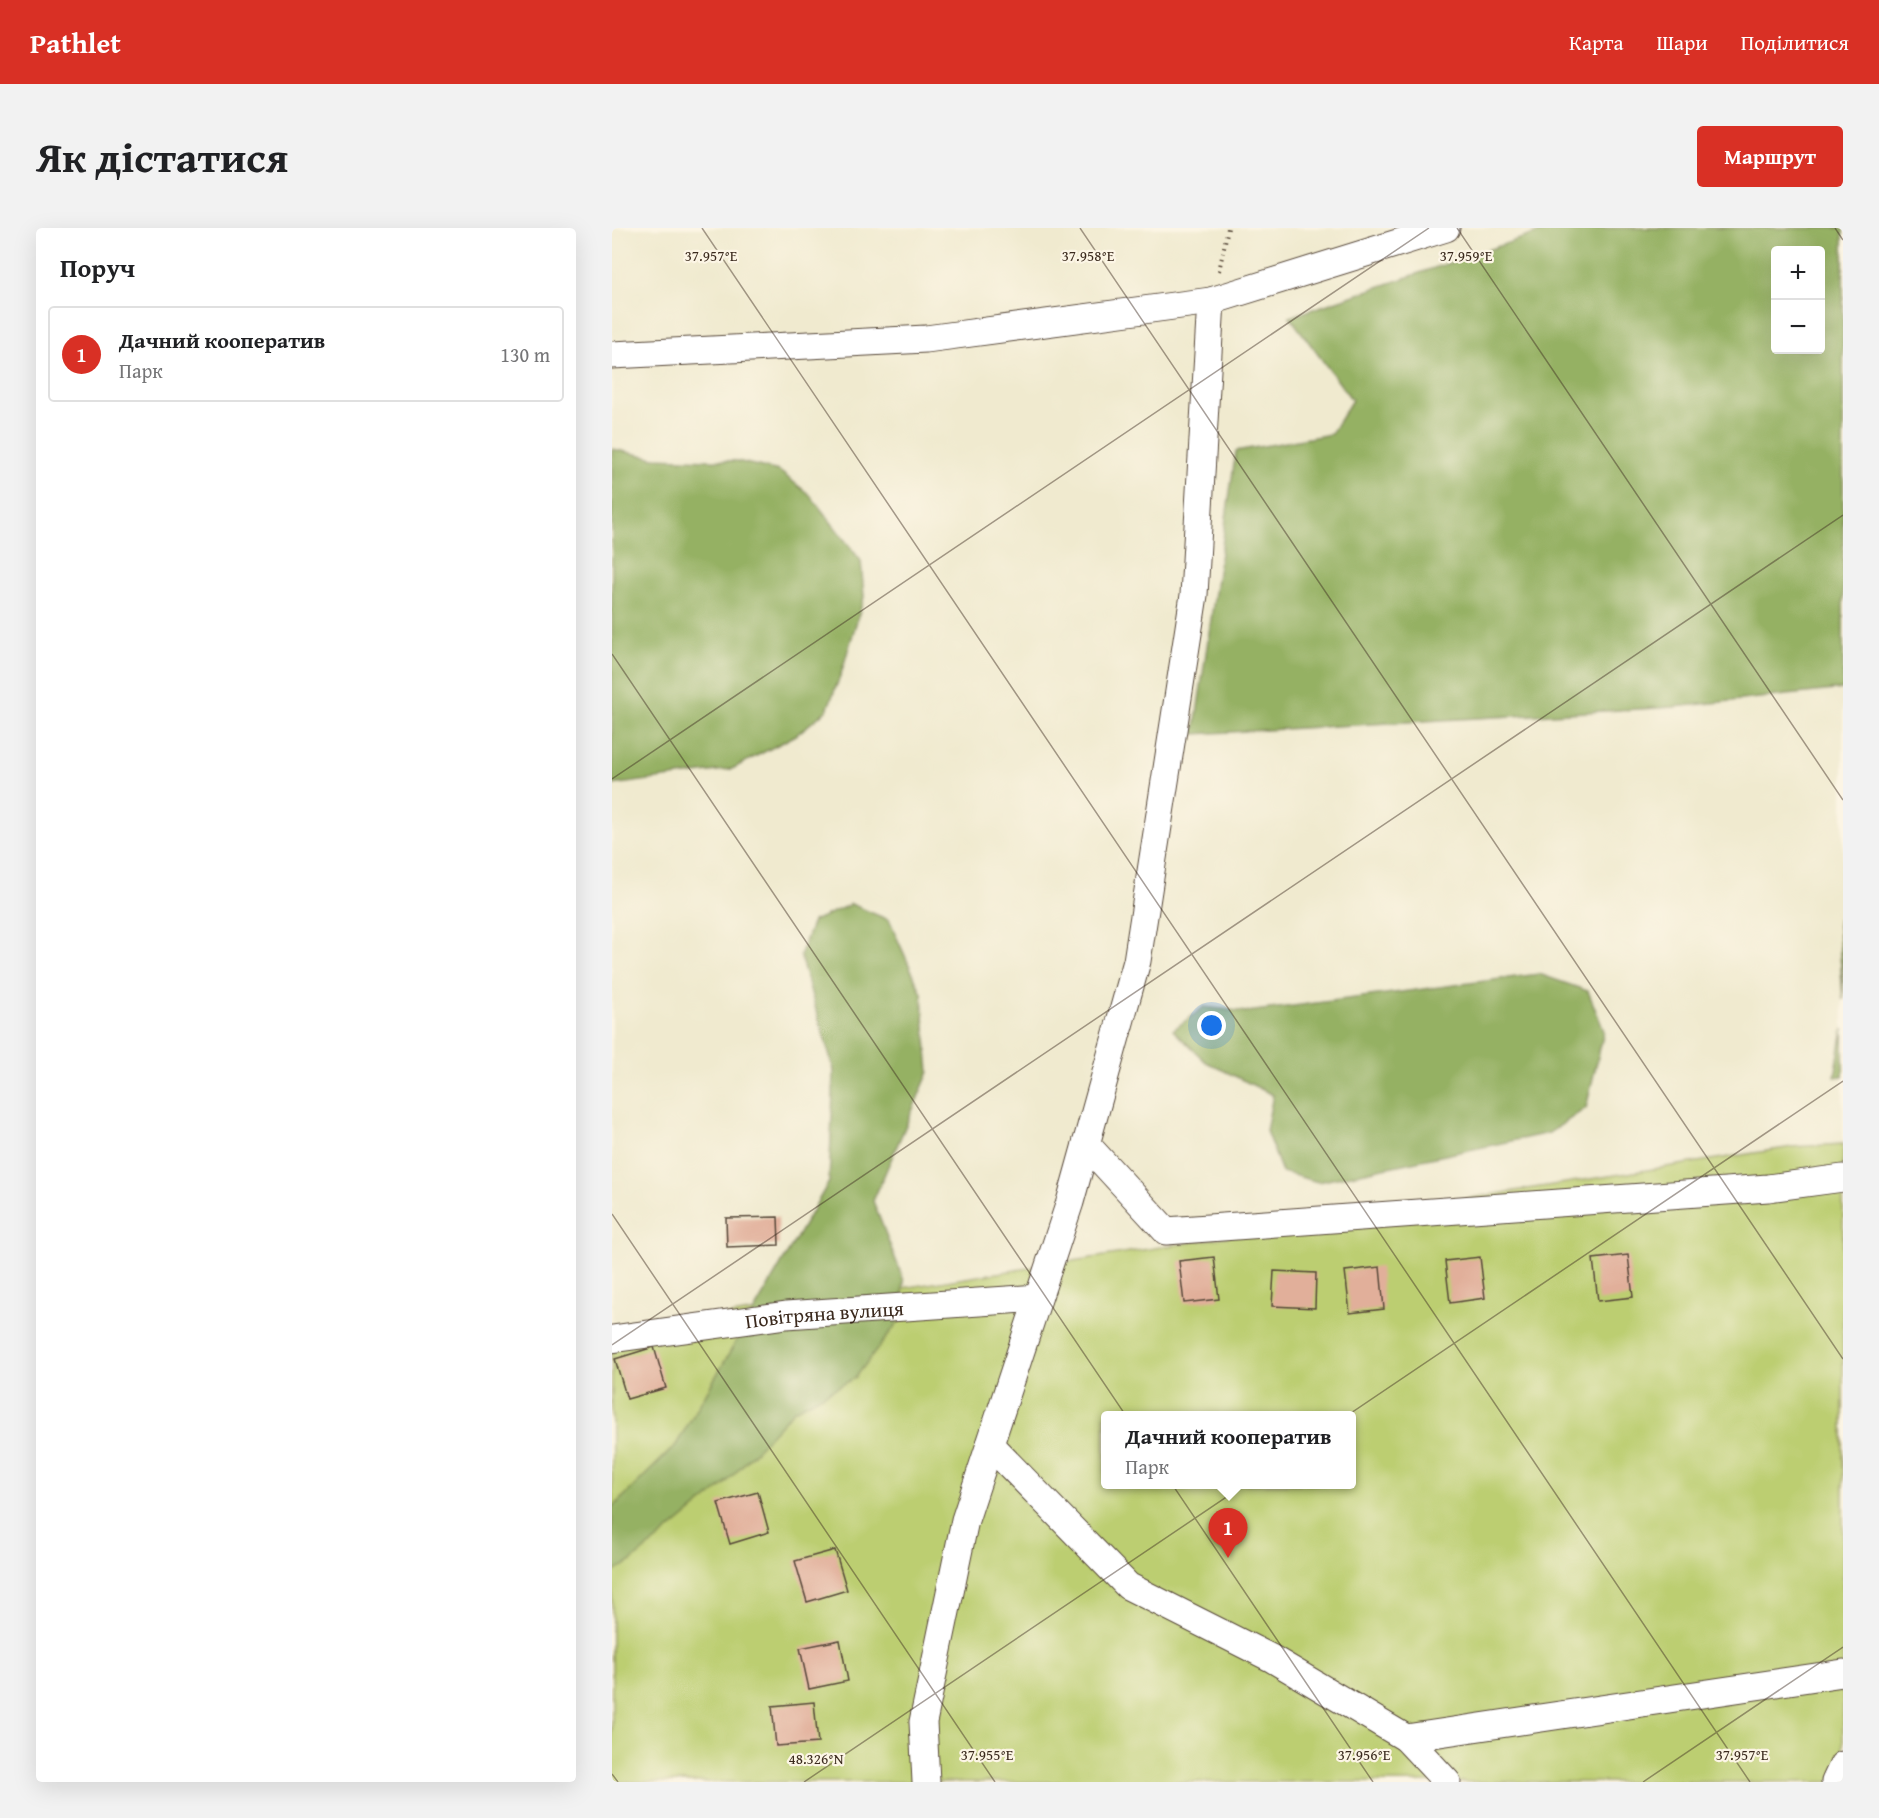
<!DOCTYPE html>
<html lang="uk">
<head>
<meta charset="utf-8">
<style>
	:root { --surface:#fff; --page:#f2f2f2; --text:#202124; --muted:#757577; --line:#e0e0e0; --accent:#d93025 }
	body { margin:0; font-family:"Gentium Book Plus",serif; background:var(--page); color:var(--text) }
	.controls { position:absolute; right:18px; top:18px; display:grid; overflow:hidden; border-radius:6px; box-shadow:0 6px 24px #0002 }
	.controls button { width:54px; height:54px; display:grid; place-items:center; padding:0; border:0; border-bottom:2px solid var(--line); background:var(--surface); color:var(--text); font:30px sans-serif }
	.you { position:absolute; left:600px; top:798px; width:21px; height:21px; margin:-15px; border:4px solid #fff; border-radius:50%; background:#1a73e8; box-shadow:0 0 0 9px #1a73e833 }
	.badge { display:grid; place-items:center; width:39px; height:39px; border-radius:50%; background:var(--accent); color:#fff; font-size:20px; font-weight:700 }
	.pin { position:absolute; translate:-50% -50px; filter:drop-shadow(0 2px 3px #0008) }
	.pin::after { content:''; position:absolute; top:32px; width:21px; height:18px; background:inherit; clip-path:polygon(0 0,100% 0,50% 100%) }
	.popup { position:absolute; left:489px; top:1183px; width:255px; height:78px; box-sizing:border-box; display:grid; place-content:center; border-radius:6px; background:var(--surface); filter:drop-shadow(0 2px 4px #0005); font-size:20px; white-space:nowrap; color:var(--muted) }
	.popup b { font-size:22px; color:var(--text) }
	.popup::after { content:''; position:absolute; left:50%; top:100%; margin-left:-12px; border:12px solid transparent; border-top-color:var(--surface) }
	.list { margin:0; padding:0; list-style:none }
	h2 { display:flex; justify-content:space-between; align-items:center; height:78px; margin:0; padding:0 24px; font-size:26px }
	h2 small { font-size:20px; font-weight:400; color:var(--muted) }
	.list li { display:grid; grid-template-columns:39px 1fr auto; gap:18px; align-items:center; box-sizing:border-box; height:96px; margin:0 12px 12px; padding:0 12px; border:2px solid var(--line); border-radius:6px }
	.list b { display:block; font-size:22px; white-space:nowrap }
	.list p { margin:0; font-size:20px; white-space:nowrap; color:var(--muted) }
	.list em { font-size:20px; font-style:normal; color:var(--muted) }
	.map { position:relative; flex:none; width:1231px; height:1554px; overflow:hidden; border-radius:6px }
	header { display:flex; align-items:center; gap:36px; box-sizing:border-box; height:84px; padding:0 30px; background:var(--accent); color:#fff }
	header strong { font-size:28px }
	nav { display:flex; gap:33px; margin-inline-start:auto; font-size:21px }
	.intro { display:flex; align-items:center; justify-content:space-between; box-sizing:border-box; height:144px; padding:0 36px }
	h1 { margin:0; font-size:42px }
	.button { padding:15px 27px; border-radius:6px; background:var(--accent); color:#fff; font-size:21px; font-weight:700 }
	main { display:flex; gap:36px; padding:0 36px }
	aside { flex:1; background:var(--surface); border-radius:6px; box-shadow:0 6px 24px #0002 }
	.map>svg:first-child { display:block }
</style>
</head>
<body>
<header>
<strong>Pathlet</strong>
<nav><a>Карта</a><a>Шари</a><a>Поділитися</a></nav>
</header>
<div class="intro"><h1>Як дістатися</h1><a class="button">Маршрут</a></div>
<main>
<aside>
<h2>Поруч<small></small></h2>
<ul class="list">
<li><span class="badge">1</span><div><b>Дачний кооператив</b><p>Парк</p></div><em>130 m</em></li>
</ul>
</aside>
<div class="map">
<svg width="1231" height="1554" viewBox="0 0 1231 1554">
	<rect width="100%" height="100%" fill="#fcf5e5"/>
	<filter id="ink" filterUnits="userSpaceOnUse"><feTurbulence type="fractalNoise" baseFrequency=".0167" numOctaves="2"/><feDisplacementMap in="SourceGraphic" scale="12" xChannelSelector="R" yChannelSelector="G"/><feConvolveMatrix kernelMatrix="1 2 1 2 8 2 1 2 1" color-interpolation-filters="sRGB"/></filter>
	<filter id="wash" filterUnits="userSpaceOnUse"><feTurbulence type="fractalNoise" baseFrequency=".008" numOctaves="4" result="noise"/><feDisplacementMap in="SourceGraphic" scale="24" xChannelSelector="R" yChannelSelector="G"/><feGaussianBlur stdDeviation="1.35" result="paint"/><feColorMatrix in="noise" values="0 0 0 0 0 0 0 0 0 0 0 0 0 0 0 0 0 1.4 0 .05"/><feComposite in="paint" operator="in"/></filter>
	<g filter="url(#wash)">
		<rect width="100%" height="100%" fill="#f0eacf"/>
		<path fill="#bcce71" stroke="#7c7c48" stroke-width="1.5" fill-rule="evenodd" d="M1231,916V1554H0V1106L1180,919ZM493,1188H739V1256H493Z"/>
		<path fill="#95b163" stroke="#686e40" stroke-width="1.5" fill-rule="evenodd" d="M940,0H1231V461L1062,479L582,506L624,223L719,206L740,172L678,89ZM1208,22V122H1164V22Z
			M0,221L43,230L125,233L167,243L198,267L249,333L252,369L229,446L215,482L184,507L120,541L0,557Z
			M239,676L277,692L310,766L317,844L261,973L292,1053L288,1092L243,1150L182,1182L112,1257L17,1335L0,1345V1278L1,1279L64,1217L217,954L222,842L188,728L201,693Z
			M1226,692H1231V772Z
			M927,746L976,763L992,803L974,880L937,905L706,954L670,944L654,903L661,867L594,834L561,802L592,779L635,784Z
			M1231,801V848L1223,849Z"/>
		<g id="blocks">
			<path fill="#e1af9a" d="M166,989L167,1017L115,1019L114,990Z
				M1016,1027L1021,1069L986,1073L981,1031Z
				M602,1029L607,1071L572,1075L567,1033Z
				M868,1029L873,1070L838,1075L833,1033Z
				M768,1039L772,1081L738,1085L733,1043Z
				M662,1043L704,1045L703,1080L660,1078Z
				M42,1119L54,1160L15,1171L3,1131Z
				M146,1264L157,1304L118,1316L106,1275Z
				M223,1322L235,1362L195,1374L183,1333Z
				M228,1412L236,1453L197,1461L188,1420Z
				M202,1474L206,1515L164,1518L160,1478Z"/>
		</g>
	</g>
	<g filter="url(#ink)">
		<use href="#blocks" fill-opacity="0" stroke="#564739" stroke-width="1.5"/>
		<g fill="none" stroke-linecap="round" stroke-linejoin="round">
			<g stroke="#564739" stroke-width="29">
				<g id="minor">
					<path d="M0,127L314,111L599,73L834,0"/>
					<path d="M474,916L554,1003L1156,960L1231,950"/>
					<path id="s1" d="M0,1111L174,1087L426,1070"/>
					<path d="M378,1217L516,1358L659,1430L794,1510L1231,1445"/>
					<path d="M794,1510L835,1554"/>
					<path d="M314,1554L311,1494L353,1292L458,974L525,733L582,367L599,73"/>
					<path d="M1223,1554L1231,1537"/>
				</g>
			</g>
			<path stroke="#564739" stroke-width="4" stroke-dasharray="1.5 4.5" stroke-linecap="butt" d="M607,43L616,0"/>
			<use href="#minor" stroke="#fff" stroke-width="27"/>
		</g>
	</g>
	<path fill="none" stroke="#3b2a1e" stroke-width="1.5" stroke-opacity="0.45" d="M90,0L1138,1554M468,0L1231,1131M845,0L1231,572M1223,0L1231,12M0,426L761,1554M0,551L817,0M0,986L383,1554M0,1117L1231,287M0,1546L6,1554M192,1554L1231,853M1031,1554L1231,1419"/>
	<g text-anchor="middle" dominant-baseline="central" stroke-width="4.5" stroke-linejoin="round" paint-order="stroke">
		<g font-size="20" fill="#3b2a1e" stroke="#fcf5e5">
			<text stroke="none"><textPath href="#s1" startOffset="214">Повітряна вулиця</textPath></text>
		</g>
	</g>
	<g font-size="15" text-anchor="middle" fill="#3b2a1e" stroke="#fcf5e5" stroke-width="4.5" stroke-linejoin="round" paint-order="stroke">
		<text x="99" y="33">37.957°E</text>
		<text x="476" y="33">37.958°E</text>
		<text x="854" y="33">37.959°E</text>
		<text x="375" y="1532">37.955°E</text>
		<text x="752" y="1532">37.956°E</text>
		<text x="1130" y="1532">37.957°E</text>
		<text x="204" y="1536">48.326°N</text>
	</g>
</svg>
<div class="controls">
<button>+</button>
<button>−</button>
</div>
<div class="you"></div>
<div class="pin badge" style="left:616px;top:1330px">1</div>
<div class="popup"><b>Дачний кооператив</b>Парк</div>
</div>
</main>
</body>
</html>
